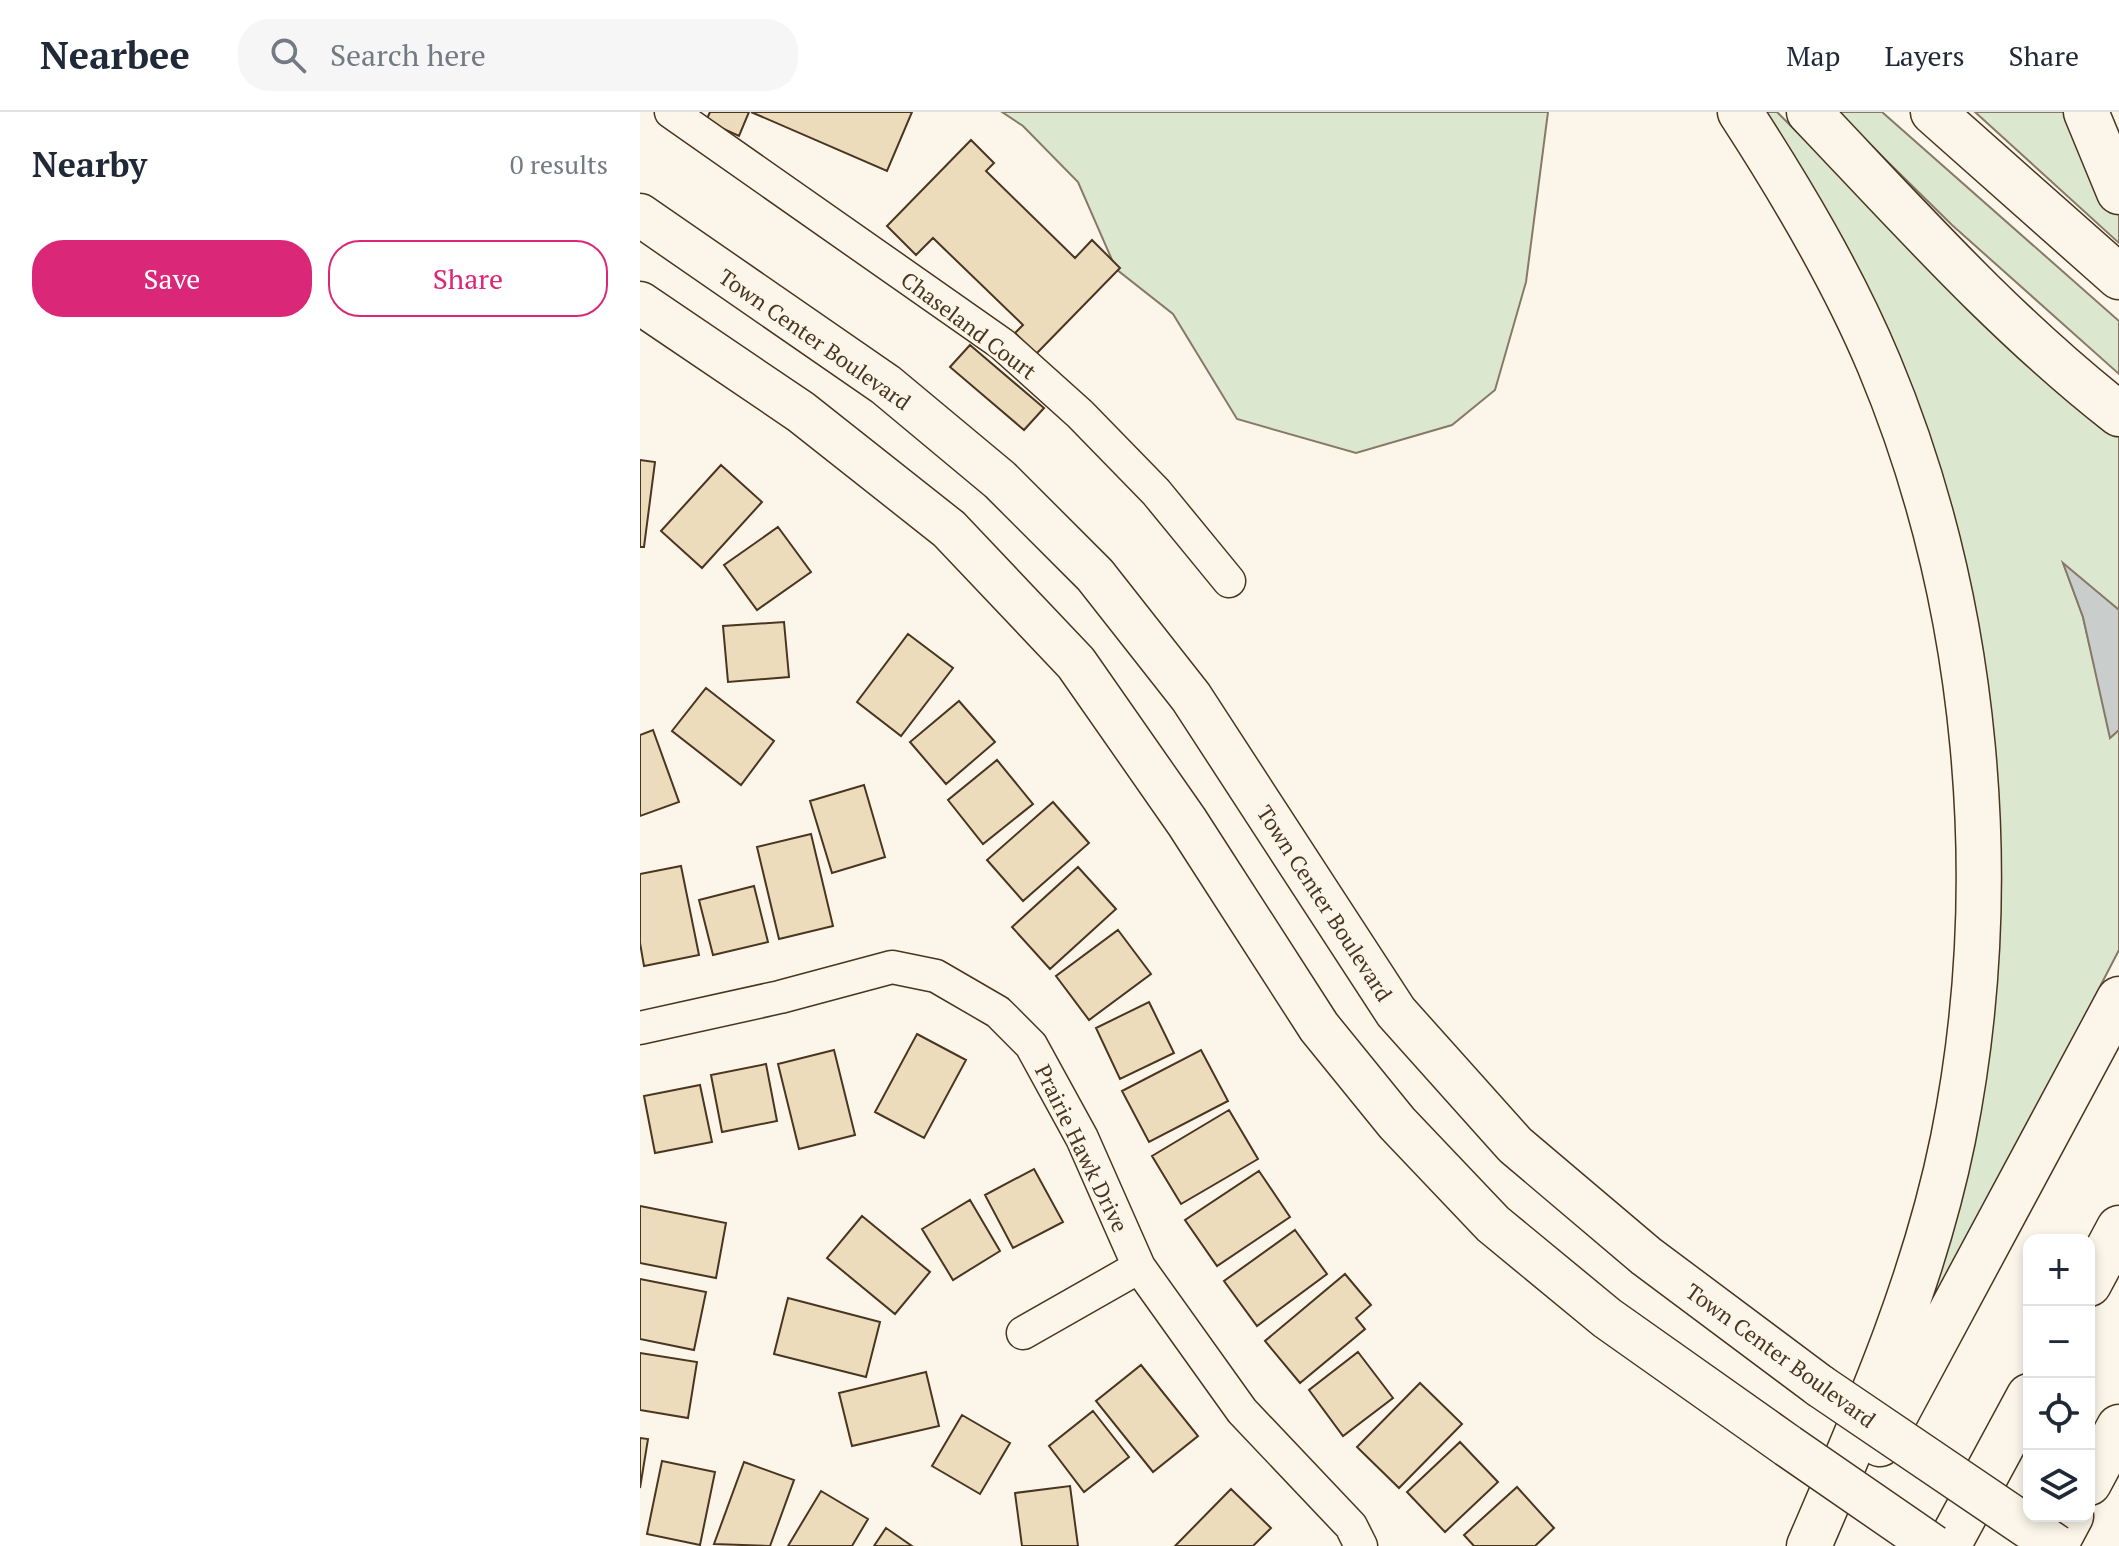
<!DOCTYPE html>
<html lang="en">
<head>
<meta charset="utf-8">
<style>
	:root { --surface:#fff; --page:#f6f6f7; --text:#1f2937; --muted:#747a83; --line:#e0e1e3; --accent:#db2777 }
	body { margin:0; font-family:"PT Serif",serif; background:var(--page); color:var(--text) }
	.controls { position:absolute; right:24px; bottom:24px; display:grid; overflow:hidden; border-radius:16px; box-shadow:0 4px 12px #0003 }
	.controls button { width:72px; height:72px; display:grid; place-items:center; padding:0; border:0; border-bottom:2px solid var(--line); background:var(--surface); color:var(--text); font:40px sans-serif }
	.list { margin:0; padding:0; list-style:none }
	h2 { display:flex; justify-content:space-between; align-items:center; height:104px; margin:0; padding:0 32px; font-size:34px }
	h2 small { font-size:26px; font-weight:400; color:var(--muted) }
	.actions { display:flex; gap:16px; padding:24px 32px }
	.actions a { flex:1; padding:18px 0; border:2px solid var(--accent); border-radius:32px; text-align:center; font-size:28px; color:var(--accent) }
	.actions .main { background:var(--accent); color:#fff }
	.icon { flex:none; width:44px; height:44px; fill:none; stroke:currentColor; stroke-width:2; stroke-linecap:round; stroke-linejoin:round }
	.map { position:relative; flex:none; width:1479px; height:1434px; overflow:hidden }
	header { display:flex; align-items:center; gap:48px; box-sizing:border-box; height:112px; padding:0 40px; background:var(--surface); border-bottom:2px solid var(--line) }
	header strong { font-size:38px }
	nav { display:flex; gap:44px; margin-inline-start:auto; font-size:28px }
	.search { width:560px; height:72px; background:var(--page); display:flex; align-items:center; gap:20px; box-sizing:border-box; padding:0 28px; border-radius:32px; color:var(--muted); font-size:30px }
	main { display:flex }
	aside { flex:1; background:var(--surface) }
	.map>svg:first-child { display:block }
</style>
</head>
<body>
<header>
<strong>Nearbee</strong>
<div class="search"><svg class="icon" aria-label="search" viewBox="0 0 24 24"><circle cx="10" cy="10" r="6"/><path d="M15 15l6 6"/></svg>Search here</div>
<nav><a>Map</a><a>Layers</a><a>Share</a></nav>
</header>
<main>
<aside>
<h2>Nearby<small>0 results</small></h2>
<ul class="list">
</ul>
<div class="actions"><a class="main">Save</a><a>Share</a></div>
</aside>
<div class="map">
<svg width="1479" height="1434" viewBox="0 0 1479 1434">
	<rect width="100%" height="100%" fill="#fbf6e9"/>
	<path fill="#dce7d0" stroke="#887966" stroke-width="2" d="M362,0H908L886,170L855,278L812,313L716,341L597,307L533,202L476,157L438,70L383,14Z
		M1126,0H1137L1250,113L1479,318V498L1424,453L1443,505L1471,625L1479,618V838L1294,1194L1285,1188L1344,561Z
		M1197,0H1242L1479,209V262L1312,113Z
		M1335,0H1434L1479,42V131Z"/>
	<path fill="#c9cecd" stroke="#887966" stroke-width="2" d="M1423,451L1479,498V618L1470,626L1443,505Z"/>
	<path fill="#ecdcbc" stroke="#4a3520" stroke-width="2" d="M70,0H109L99,24L66,9Z
		M111,0H272L247,59Z
		M331,28L354,51L346,59L435,146L452,128L480,156L396,242L375,221L383,213L293,126L276,143L247,114Z
		M330,233L404,296L384,318L310,255Z
		M0,348L15,350L4,435H0Z
		M81,353L122,390L62,456L21,419Z
		M138,415L171,460L117,498L84,453Z
		M144,510L149,565L88,570L83,514Z
		M268,522L313,556L261,624L217,590Z
		M66,576L134,629L101,673L32,619Z
		M319,589L355,630L306,672L270,630Z
		M13,618L39,690L0,704V623Z
		M357,648L393,692L343,732L308,688Z
		M224,673L245,745L192,761L170,689Z
		M413,690L449,731L383,789L347,748Z
		M171,722L193,814L139,827L117,735Z
		M41,754L59,843L4,854L0,831V762Z
		M438,755L476,797L410,857L372,815Z
		M114,774L128,830L73,843L59,788Z
		M478,818L511,862L449,908L416,864Z
		M509,890L534,941L480,967L456,916Z
		M277,922L326,948L284,1026L235,1000Z
		M194,938L215,1023L159,1037L138,952Z
		M561,938L588,989L509,1030L482,979Z
		M126,952L137,1009L82,1020L71,963Z
		M60,973L72,1030L15,1041L4,984Z
		M589,998L618,1047L541,1092L512,1044Z
		M394,1057L423,1110L373,1136L345,1083Z
		M619,1059L650,1105L577,1154L545,1108Z
		M330,1088L360,1139L313,1168L282,1117Z
		M0,1094L86,1111L76,1166L0,1151Z
		M222,1104L290,1160L255,1202L187,1146Z
		M655,1118L687,1162L617,1214L584,1169Z
		M705,1162L731,1193L716,1206L725,1217L660,1271L625,1229Z
		M0,1167L66,1180L54,1238L0,1227Z
		M148,1186L240,1210L226,1265L134,1242Z
		M718,1240L753,1286L703,1324L669,1278Z
		M0,1241L57,1250L48,1306L0,1298Z
		M501,1253L558,1324L513,1360L456,1289Z
		M286,1260L299,1314L212,1334L199,1281Z
		M780,1271L822,1312L759,1376L717,1335Z
		M453,1299L489,1345L444,1380L409,1334Z
		M322,1303L370,1331L340,1382L292,1354Z
		M0,1326L8,1327L0,1376Z
		M820,1330L858,1370L805,1420L767,1380Z
		M22,1349L75,1360L60,1433L7,1422Z
		M104,1350L154,1368L130,1434L74,1432Z
		M430,1374L438,1434H382L375,1381Z
		M877,1375L914,1416L895,1434H834L824,1423Z
		M591,1377L631,1416L613,1434H535Z
		M181,1379L228,1407L212,1434H148Z
		M246,1416L272,1434H234Z"/>
	<g fill="none" stroke-linecap="round" stroke-linejoin="round">
		<g stroke="#4a3520" stroke-width="35">
			<path id="minor" d="M31,0L362,232L440,302L516,380L589,469
				M0,916L140,885L252,855L296,864L358,900L391,933L442,1026L499,1155L602,1299L711,1414L721,1434
				M383,1221L499,1155"/>
		</g>
		<g stroke="#4a3520" stroke-width="45">
			<path id="major" d="M0,103L246,273L360,368L455,463L551,585L756,900L875,1033L1006,1144L1180,1274
				M0,191L161,300L309,417L436,551L547,710L679,915L757,1011L853,1112L967,1206L1148,1334"/>
		</g>
		<g stroke="#4a3520" stroke-width="47">
			<path id="highway" d="M1100,0C1152,80 1202,164 1239,252C1339,491 1364,773 1313,1027C1284,1170 1226,1301 1169,1434
				M1169,0C1269,105 1365,213 1479,302
				M1293,0L1479,165
				M1446,0L1479,80
				M1449,1172L1479,1116
				M1240,1332L1479,887
				M1449,1371L1479,1315
				M1308,1434L1389,1284
				M1415,1434L1431,1404"/>
		</g>
		<use href="#minor" stroke="#fbf6e9" stroke-width="32"/>
		<use href="#major" stroke="#fbf6e9" stroke-width="42"/>
		<use href="#highway" stroke="#fbf6e9" stroke-width="44"/>
		<g stroke="#4a3520" stroke-width="45" stroke-linecap="butt">
			<path id="major-bridge" d="M1180,1274L1416,1434
				M1148,1334L1293,1434"/>
		</g>
		<use href="#major-bridge" stroke="#fbf6e9" stroke-width="42"/>
	</g>
	<g text-anchor="middle" dominant-baseline="central" stroke-width="6" stroke-linejoin="round" paint-order="stroke">
		<g font-size="22" fill="#4a3520" stroke="#fbf6e9">
			<text transform="translate(329 213) rotate(37)">Chaseland Court</text>
			<text transform="translate(175 227) rotate(35)">Town Center Boulevard</text>
			<text transform="translate(685 791) rotate(57)">Town Center Boulevard</text>
			<text transform="translate(442 1036) rotate(64)">Prairie Hawk Drive</text>
			<text transform="translate(1141 1243) rotate(36)">Town Center Boulevard</text>
		</g>
	</g>
</svg>
<div class="controls">
<button>+</button>
<button>−</button>
<button><svg class="icon" aria-label="locate" viewBox="0 0 24 24"><circle cx="12" cy="12" r="6"/><path d="M12 2v4M12 18v4M2 12h4M18 12h4"/></svg></button>
<button><svg class="icon" aria-label="layers" viewBox="0 0 24 24"><path d="M12 4l9 5-9 5-9-5zM3 14l9 5 9-5"/></svg></button>
</div>
</div>
</main>
</body>
</html>
